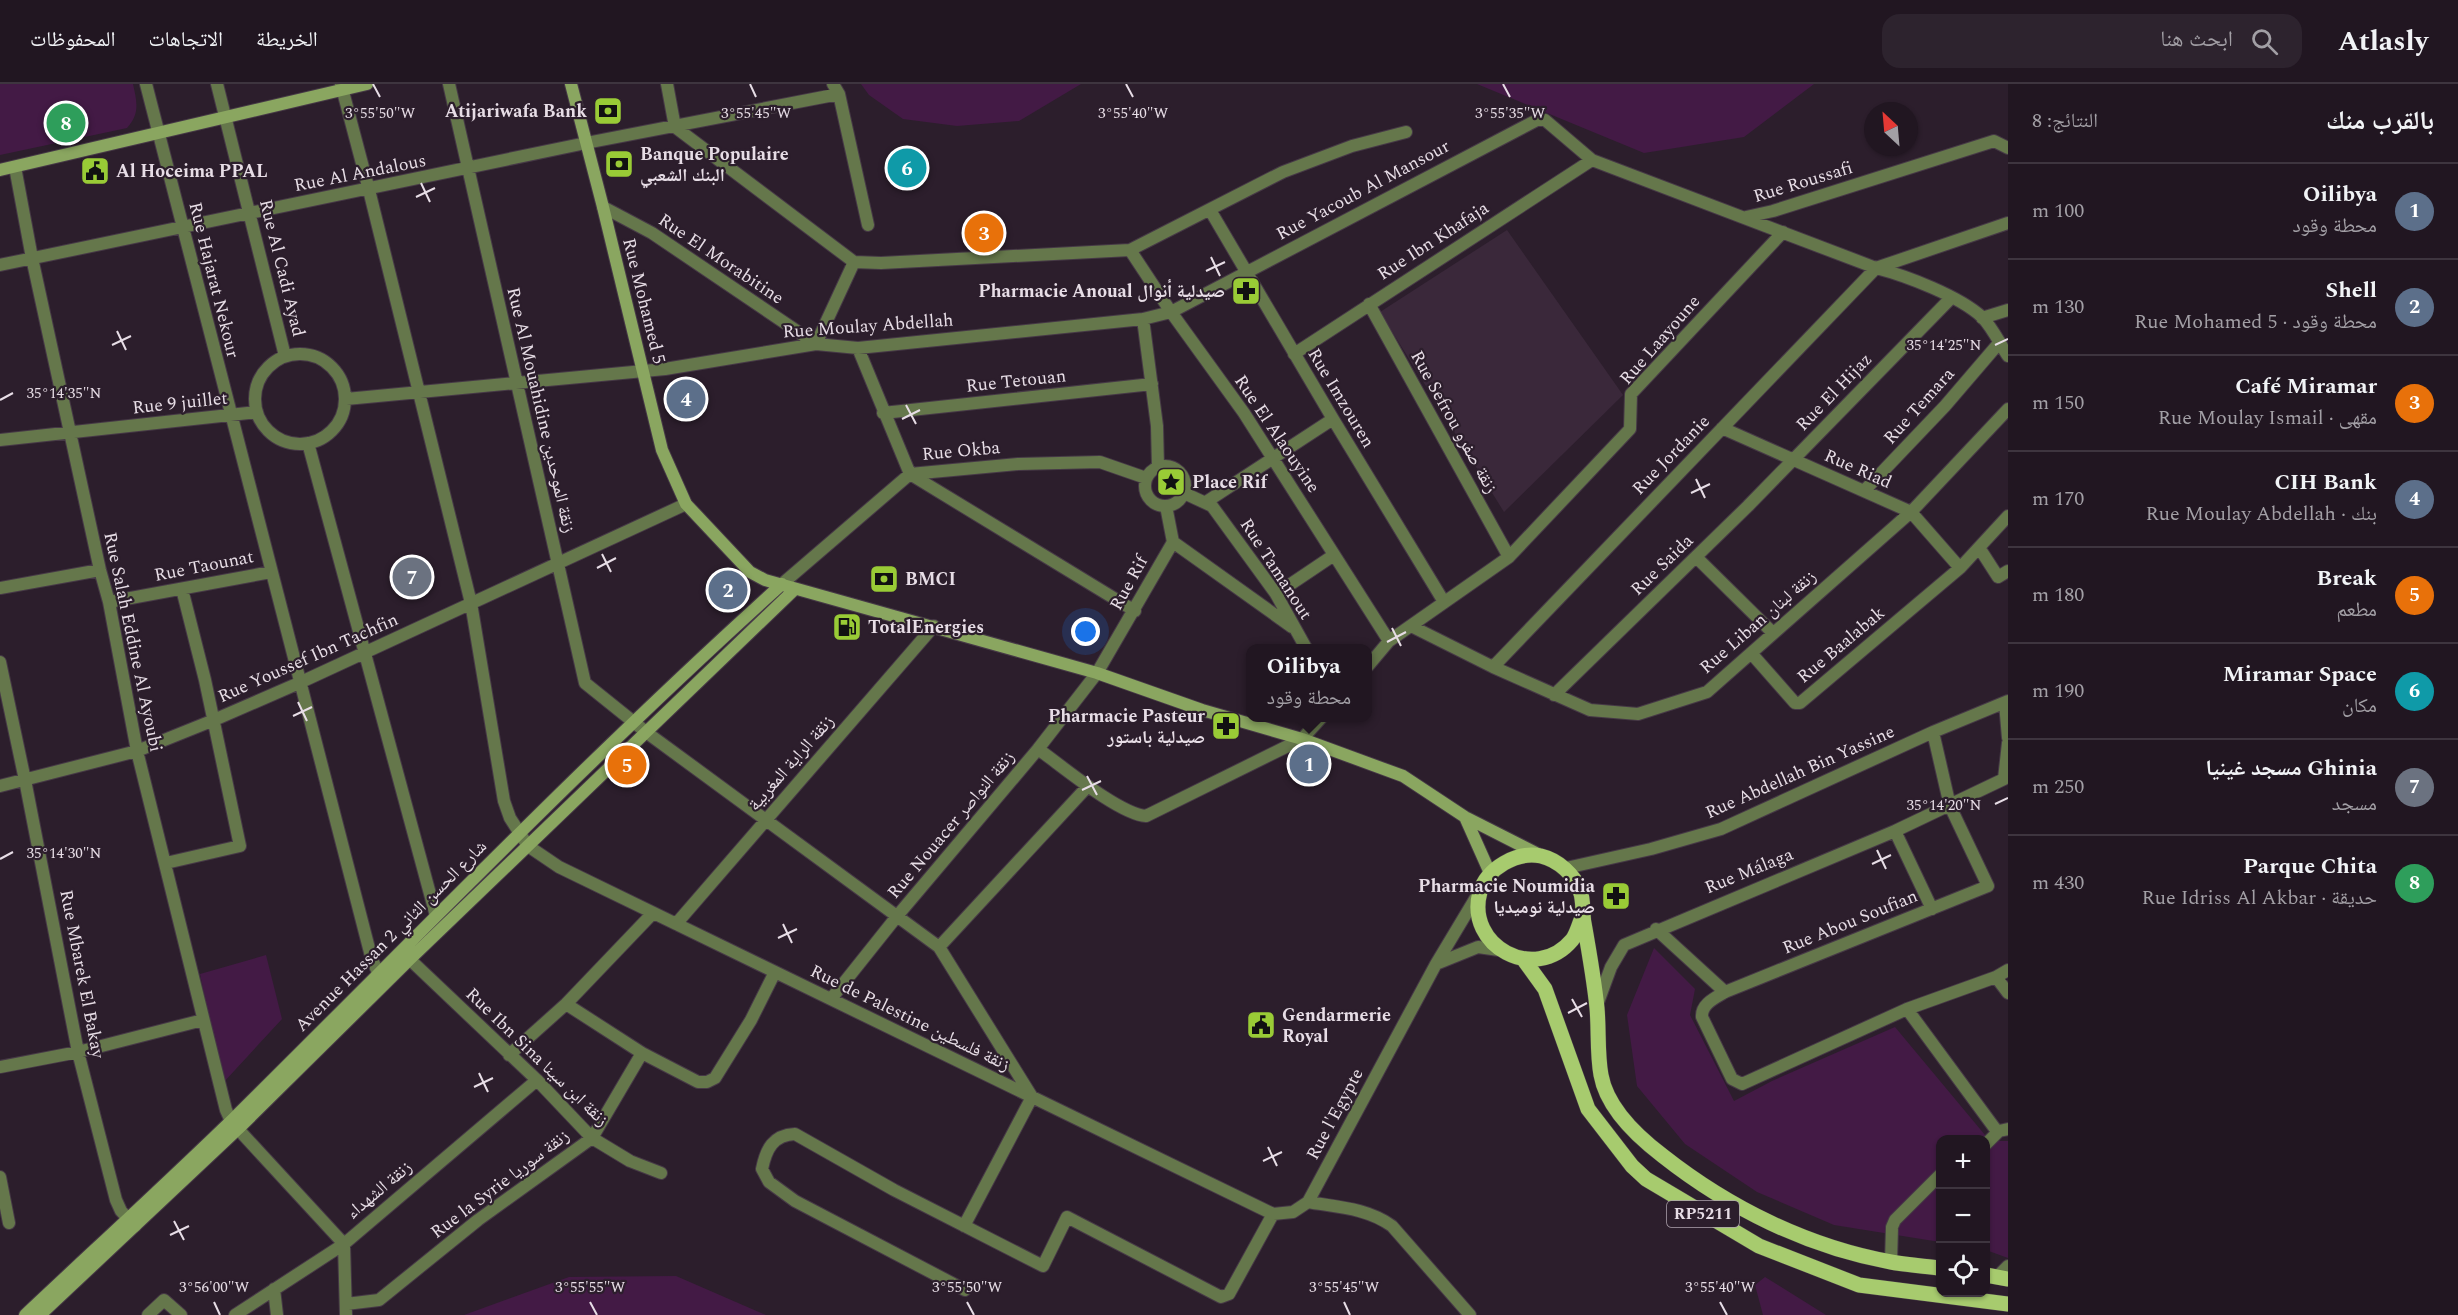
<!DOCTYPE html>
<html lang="ar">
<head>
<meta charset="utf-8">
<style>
	:root { --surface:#211621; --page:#2d232e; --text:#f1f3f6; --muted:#a29fa5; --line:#3e353f; --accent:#99cb36 }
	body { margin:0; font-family:Spectral,"Noto Naskh Arabic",serif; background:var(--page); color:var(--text); direction:rtl }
	.controls { position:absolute; right:18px; bottom:18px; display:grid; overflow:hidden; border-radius:12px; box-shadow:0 2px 4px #0004 }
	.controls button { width:54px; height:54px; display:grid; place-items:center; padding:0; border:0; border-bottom:2px solid var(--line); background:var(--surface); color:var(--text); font:30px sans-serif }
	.compass { position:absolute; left:1864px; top:18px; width:54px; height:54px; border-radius:50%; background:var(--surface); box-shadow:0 2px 4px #0004; rotate:334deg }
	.you { position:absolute; left:1086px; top:548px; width:21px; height:21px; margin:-15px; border:4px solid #fff; border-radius:50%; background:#1a73e8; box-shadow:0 0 0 9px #1a73e833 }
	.badge { display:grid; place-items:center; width:39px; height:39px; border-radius:50%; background:var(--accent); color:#fff; font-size:20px; font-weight:700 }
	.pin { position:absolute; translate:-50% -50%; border:3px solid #fff; box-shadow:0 2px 6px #0006 }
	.popup { position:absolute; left:1246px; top:560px; width:126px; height:78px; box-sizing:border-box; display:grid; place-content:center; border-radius:12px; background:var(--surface); filter:drop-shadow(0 2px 4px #0005); font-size:20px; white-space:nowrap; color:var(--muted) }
	.popup b { font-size:22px; color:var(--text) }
	.popup::after { content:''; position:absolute; left:50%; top:100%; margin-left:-12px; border:12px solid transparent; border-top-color:var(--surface) }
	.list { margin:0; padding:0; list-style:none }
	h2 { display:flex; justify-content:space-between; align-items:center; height:78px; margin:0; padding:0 24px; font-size:26px }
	h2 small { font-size:20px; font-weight:400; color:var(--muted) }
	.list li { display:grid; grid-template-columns:39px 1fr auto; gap:18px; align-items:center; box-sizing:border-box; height:96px; padding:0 24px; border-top:2px solid var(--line) }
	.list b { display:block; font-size:22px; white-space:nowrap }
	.list p { margin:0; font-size:20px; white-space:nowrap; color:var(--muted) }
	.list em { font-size:20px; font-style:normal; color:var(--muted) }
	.icon { flex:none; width:33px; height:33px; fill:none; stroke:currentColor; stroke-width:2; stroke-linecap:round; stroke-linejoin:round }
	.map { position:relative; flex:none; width:2008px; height:1231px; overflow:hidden; direction:ltr }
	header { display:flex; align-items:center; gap:36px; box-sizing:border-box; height:84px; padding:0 30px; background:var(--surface); border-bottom:2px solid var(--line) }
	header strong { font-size:28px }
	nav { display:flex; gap:33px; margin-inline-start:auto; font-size:21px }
	.search { width:420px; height:54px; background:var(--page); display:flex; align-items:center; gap:15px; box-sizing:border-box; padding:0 21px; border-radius:18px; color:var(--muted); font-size:22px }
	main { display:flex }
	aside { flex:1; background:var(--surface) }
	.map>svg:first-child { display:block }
</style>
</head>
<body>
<header>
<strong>Atlasly</strong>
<div class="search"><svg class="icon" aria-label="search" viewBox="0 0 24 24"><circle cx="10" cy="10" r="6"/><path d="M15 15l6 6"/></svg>ابحث هنا</div>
<nav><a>الخريطة</a><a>الاتجاهات</a><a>المحفوظات</a></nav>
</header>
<main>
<aside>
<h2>بالقرب منك<small>النتائج: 8</small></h2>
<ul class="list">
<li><span class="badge" style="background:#5c6f8a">1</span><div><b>Oilibya</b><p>محطة وقود</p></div><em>100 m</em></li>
<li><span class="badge" style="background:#5c6f8a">2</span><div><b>Shell</b><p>محطة وقود · Rue Mohamed 5</p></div><em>130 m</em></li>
<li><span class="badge" style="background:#e8710a">3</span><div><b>Café Miramar</b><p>مقهى · Rue Moulay Ismail</p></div><em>150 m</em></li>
<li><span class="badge" style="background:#5c6f8a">4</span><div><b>CIH Bank</b><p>بنك · Rue Moulay Abdellah</p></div><em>170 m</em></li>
<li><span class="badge" style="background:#e8710a">5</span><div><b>Break</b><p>مطعم</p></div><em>180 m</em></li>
<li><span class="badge" style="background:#0f9aa8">6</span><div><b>Miramar Space</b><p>مكان</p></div><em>190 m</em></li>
<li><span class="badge" style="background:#6b7280">7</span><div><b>Ghinia مسجد غينيا</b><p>مسجد</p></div><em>250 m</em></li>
<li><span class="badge" style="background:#2e9e5b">8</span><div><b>Parque Chita</b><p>حديقة · Rue Idriss Al Akbar</p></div><em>430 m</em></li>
</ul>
</aside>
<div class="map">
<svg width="2008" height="1231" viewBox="0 0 2008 1231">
	<rect width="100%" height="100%" fill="#2c1e2c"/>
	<path fill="#3a283a" d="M1507,146L1623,311L1504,428L1380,228Z"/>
	<path fill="#431a45" d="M0,0H133C137,18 140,30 127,44L0,71Z
		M861,0H1081L1019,37L957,42L903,35L869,11Z
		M1477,0H1814L1744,53L1644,69Z
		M1654,864L1695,905L1690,931L1734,1017L1772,997L1895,943L1990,1057H2008V1174L1986,1166V1056H1940V1158L1834,1141L1757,1108L1685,1060L1637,1002L1627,931Z
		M266,871L282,935L223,999L200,890Z
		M676,1192L766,1231H464L569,1193Z
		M1765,1193L1826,1231H1763L1755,1201Z"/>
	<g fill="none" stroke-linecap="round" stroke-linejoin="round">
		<g stroke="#463946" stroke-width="14">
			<path id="street" d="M146,0L372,876L378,888L385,896
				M217,0L285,272
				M341,0L369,106L471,519L504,717L510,734L528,762L559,783L1273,1130L1293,1128L1308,1118L1436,880L1478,810
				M449,0L585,599L646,648L939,863L1032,1013L964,1142
				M667,0L675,43L854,178
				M833,0L839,10L868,141
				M15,83L32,174L100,486L109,518L137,667L226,1026L231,1037L238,1045L344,1160L346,1231
				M603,123L652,149L816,260L854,178
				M1210,126L1333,335L1444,518
				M1746,133L1773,127L1994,57L2008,64
				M1130,166L1171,228L1244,329L1389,557
				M854,178L881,179L1130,166L1283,88L1352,62L1406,48
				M0,181L586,59L839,10
				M1369,220L1509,473
				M1982,234L2008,226
				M1143,235L1157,342L1158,383
				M858,264L910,390L1135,527
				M255 315a45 45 0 1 1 90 0a45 45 0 1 1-90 0Z
				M1294,270L1592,76
				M346,315L665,285L816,260L858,264L1143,235L1171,228L1537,36H1545L1592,76L1876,184C1907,192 1959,212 1982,233C1992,243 2000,260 2008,272
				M883,329L1152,300
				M1722,344L1911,428L1960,484
				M0,356L257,328
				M308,359L436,832
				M1145 402a20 20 0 1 1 40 0a20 20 0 1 1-40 0Z
				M1864,407L1945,322L1999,259
				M1184,409L1212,422L1276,510L1306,564
				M1206,418L1333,335
				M1166,422L1173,458
				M1173,458L1292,543
				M1980,465L1998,493L2008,487
				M1696,473L1773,549
				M782,500L910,390L1018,380L1100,378L1146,394
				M0,504L100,486
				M1276,510L1334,471
				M109,518L271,488
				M1411,542L1493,583L1590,626L1638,630L1707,608L1911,428L2008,325
				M1751,569L1795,619H1800L1960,484L2008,432
				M0,578L25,696L78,968L116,1116L121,1127L135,1142
				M1368,582L1389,557L1509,473L1630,345L1631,310L1783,148
				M1493,583L1876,184L2008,139
				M1554,611L1748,422L1951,214
				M2005,619L2008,654
				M1933,648L1950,722L1988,802L1725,908C1715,914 1701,920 1702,933L1732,995L1742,1000L1907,925L1996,893L2008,886
				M1038,665C1062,682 1119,730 1146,732L1302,655L1321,634
				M0,702L137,667L214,636L299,599L686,420
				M1895,747L1932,825
				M166,779L240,762L205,596L182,505
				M1566,784L1651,765L1721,745L1933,648L2008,617
				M676,840L934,542
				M1656,845L1725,908
				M939,863L1088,702
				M402,868L537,996L592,1054L630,1077L661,1089
				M1436,880L1478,863L1499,866
				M1996,893L2008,909
				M831,915L898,831L1038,665L1097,589L1173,458
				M566,920L642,969L698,998H707L715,994L751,936L775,888
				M1597,921L1611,883L1624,861L1895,747L2004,695L2008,659
				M1907,925L1996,1046L1999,1047
				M509,971L566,920L653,829
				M0,983L78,968L203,936
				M1986,1060L1999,1047L2008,1045
				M0,1093L9,1139
				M1308,1118C1337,1123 1367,1124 1392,1142L1470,1231
				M1891,1178L1892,1143L1895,1136L1940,1091
				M1997,1193L2008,1182
				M274,1205L277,1231
				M965,1206L795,1117L769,1098L762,1085C766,1065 773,1051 795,1050L894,1106L1043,1182L1067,1133L1221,1213L1229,1210L1273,1130
				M346,1220L379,1216L478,1136L592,1054L642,969
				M148,1231L164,1216L181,1231
				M235,1231L344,1160L537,996"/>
		</g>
		<g stroke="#463946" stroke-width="14">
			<path id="secondary" d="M571,0L603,123L662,366L686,420L750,488L765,496L1097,589L1202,626L1302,655L1403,692L1465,733L1540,771
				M0,86L367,0
				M1465,733L1490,789
				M25,1231C94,1166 165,1101 233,1035C415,855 592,671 782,500
				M40,1231L238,1045L410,875L795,505"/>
		</g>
		<g stroke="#463946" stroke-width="16">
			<path id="primary" d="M1583,832C1579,839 1577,850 1572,856C1535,900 1465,862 1480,808C1487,784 1517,767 1541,772C1558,776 1575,791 1580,807C1584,816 1582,829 1584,839C1589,867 1594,895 1597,924C1599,946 1597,969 1601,991C1607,1025 1638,1053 1663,1072C1729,1124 1808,1163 1891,1178C1907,1181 1924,1182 1940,1184
				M1524,876L1545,905L1588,1025L1632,1082L1646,1095L1759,1162L1859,1201L2008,1220
				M1986,1191L2008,1195"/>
		</g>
		<use href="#street" stroke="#65774b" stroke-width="12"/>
		<use href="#secondary" stroke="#8aa660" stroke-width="12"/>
		<use href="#primary" stroke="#a7cb6e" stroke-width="15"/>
	</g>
	<path fill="none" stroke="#e7dde6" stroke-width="2" d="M373,0L380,13M750,0L756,13M1126,0L1133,13M1503,0L1510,13M421,99L430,118M416,113L435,104M1211,173L1220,192M1206,187L1225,178M117,247L126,266M112,261L131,252M1995,261L2008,255M0,316L13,309M906,321L916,340M902,335L920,326M1696,395L1705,414M1691,409L1710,400M602,470L611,488M597,484L616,474M1392,544L1401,562M1387,558L1406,548M298,618L307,637M293,632L312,623M1087,692L1097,711M1082,706L1101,697M1995,720L2008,714M1877,766L1886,785M0,775L13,768M1872,780L1891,771M783,840L792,859M778,854L797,845M1572,915L1582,933M1568,929L1587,919M479,989L488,1008M474,1003L493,994M1268,1063L1277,1082M1263,1077L1282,1068M174,1137L184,1156M170,1151L189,1142M214,1218L220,1231M590,1218L597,1231M967,1218L974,1231M1344,1218L1350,1231M1720,1218L1727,1231"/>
	<defs>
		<g id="bank-square" transform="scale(1.5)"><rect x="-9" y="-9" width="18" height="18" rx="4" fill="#99cb36" stroke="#2c1e2c"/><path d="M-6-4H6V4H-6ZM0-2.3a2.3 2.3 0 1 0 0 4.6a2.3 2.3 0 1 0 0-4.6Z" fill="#111"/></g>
		<g id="civic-square" transform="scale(1.5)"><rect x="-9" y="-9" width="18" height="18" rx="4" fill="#99cb36" stroke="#2c1e2c"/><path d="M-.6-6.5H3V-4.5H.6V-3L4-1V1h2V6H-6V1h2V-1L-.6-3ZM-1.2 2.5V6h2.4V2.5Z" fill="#111"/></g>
		<g id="pharmacy-square" transform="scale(1.5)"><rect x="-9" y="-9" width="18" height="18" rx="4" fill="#99cb36" stroke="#2c1e2c"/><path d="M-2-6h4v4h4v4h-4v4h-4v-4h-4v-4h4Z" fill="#111"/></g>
		<g id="sight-square" transform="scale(1.5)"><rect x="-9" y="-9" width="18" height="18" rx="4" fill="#99cb36" stroke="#2c1e2c"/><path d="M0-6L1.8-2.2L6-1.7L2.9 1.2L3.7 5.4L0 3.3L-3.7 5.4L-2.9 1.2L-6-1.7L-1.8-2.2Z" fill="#111"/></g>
		<g id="fuel-square" transform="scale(1.5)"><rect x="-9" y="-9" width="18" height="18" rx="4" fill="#99cb36" stroke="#2c1e2c"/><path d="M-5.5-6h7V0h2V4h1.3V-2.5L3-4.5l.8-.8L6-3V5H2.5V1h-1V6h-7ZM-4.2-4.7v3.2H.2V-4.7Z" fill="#111"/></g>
	</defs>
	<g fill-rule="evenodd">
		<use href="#bank-square" x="608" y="27"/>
		<use href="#bank-square" x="619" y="80"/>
		<use href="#civic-square" x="95" y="87"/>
		<use href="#pharmacy-square" x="1246" y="207"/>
		<use href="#sight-square" x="1171" y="398"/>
		<use href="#bank-square" x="884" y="495"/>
		<use href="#fuel-square" x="847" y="543"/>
		<use href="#pharmacy-square" x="1226" y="642"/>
		<use href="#pharmacy-square" x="1616" y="812"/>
		<use href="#civic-square" x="1261" y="941"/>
	</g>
	<g text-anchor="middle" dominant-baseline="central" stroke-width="4.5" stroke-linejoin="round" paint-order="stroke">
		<rect fill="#2c1e2c" stroke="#afa4ae" stroke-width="1.5" x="1667" y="1117" width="72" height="26" rx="4.5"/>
		<g font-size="16" font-weight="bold" fill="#e7dde6">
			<text x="1703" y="1130">RP5211</text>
		</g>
		<g font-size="18" font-weight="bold" fill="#e7dde6" stroke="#2c1e2c" text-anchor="start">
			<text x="587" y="27" text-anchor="end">Atijariwafa Bank</text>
			<text x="640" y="70">Banque Populaire<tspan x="640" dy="21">البنك الشعبي</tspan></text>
			<text x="116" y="87">Al Hoceima PPAL</text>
			<text x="1225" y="207" text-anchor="end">Pharmacie Anoual صيدلية أنوال</text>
			<text x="1192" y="398">Place Rif</text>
			<text x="905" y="495">BMCI</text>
			<text x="868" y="543">TotalEnergies</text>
			<text x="1205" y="632" text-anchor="end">Pharmacie Pasteur<tspan x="1205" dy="21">صيدلية باستور</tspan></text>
			<text x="1595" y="802" text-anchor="end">Pharmacie Noumidia<tspan x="1595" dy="21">صيدلية نوميديا</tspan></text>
			<text x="1282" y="931">Gendarmerie<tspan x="1282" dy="21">Royal</tspan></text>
		</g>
		<g font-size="18" fill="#e7dde6" stroke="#2c1e2c">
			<text transform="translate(360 89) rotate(-11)">Rue Al Andalous</text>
			<text transform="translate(1803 98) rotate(-17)">Rue Roussafi</text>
			<text transform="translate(1363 106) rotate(-28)">Rue Yacoub Al Mansour</text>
			<text transform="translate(1433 157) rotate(-33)">Rue Ibn Khafaja</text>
			<text transform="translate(721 175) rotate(34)">Rue El Morabitine</text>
			<text transform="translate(282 184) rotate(76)">Rue Al Cadi Ayad</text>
			<text transform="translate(214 196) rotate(76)">Rue Hajarat Nekour</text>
			<text transform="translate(644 217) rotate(76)">Rue Mohamed 5</text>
			<text transform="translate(868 242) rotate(-4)">Rue Moulay Abdellah</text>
			<text transform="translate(1660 256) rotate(-49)">Rue Laayoune</text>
			<text transform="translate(1016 297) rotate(-6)">Rue Tetouan</text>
			<text transform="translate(1834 308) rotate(-46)">Rue El Hijaz</text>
			<text transform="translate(1341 314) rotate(59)">Rue Imzouren</text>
			<text transform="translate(180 319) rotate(-6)">Rue 9 juillet</text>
			<text transform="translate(1919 322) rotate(-48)">Rue Temara</text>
			<text transform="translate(541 326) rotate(77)">Rue Al Mouahidine زنقة الموحدين</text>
			<text transform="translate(1454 338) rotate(61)">Rue Sefrou زنقة صفرو</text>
			<text transform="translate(1277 350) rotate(56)">Rue El Alaouyine</text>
			<text transform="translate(961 367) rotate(-5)">Rue Okba</text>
			<text transform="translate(1671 371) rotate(-46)">Rue Jordanie</text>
			<text transform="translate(1858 385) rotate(24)">Rue Riad</text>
			<text transform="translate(1662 481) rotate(-44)">Rue Saida</text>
			<text transform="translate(204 482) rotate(-11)">Rue Taounat</text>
			<text transform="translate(1276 485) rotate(57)">Rue Tamanout</text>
			<text transform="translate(1129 499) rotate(-61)">Rue Rif</text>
			<text transform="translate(1758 538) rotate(-41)">Rue Liban زنقة لبنان</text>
			<text transform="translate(133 558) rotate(78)">Rue Salah Eddine Al Ayoubi</text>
			<text transform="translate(1841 561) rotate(-40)">Rue Baalabak</text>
			<text transform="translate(308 574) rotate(-24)">Rue Youssef Ibn Tachfin</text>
			<text transform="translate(791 679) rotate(-49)">زنقة الراية المغربية</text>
			<text transform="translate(1800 688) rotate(-24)">Rue Abdellah Bin Yassine</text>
			<text transform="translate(951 741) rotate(-50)">Rue Nouacer زنقة النواصر</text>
			<text transform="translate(1749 787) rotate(-22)">Rue Málaga</text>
			<text transform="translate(1850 838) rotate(-22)">Rue Abou Soufian</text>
			<text transform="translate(391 852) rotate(-45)">Avenue Hassan 2 شارع الحسن الثاني</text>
			<text transform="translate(82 890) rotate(79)">Rue Mbarek El Bakay</text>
			<text transform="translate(910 934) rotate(26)">Rue de Palestine زنقة فلسطين</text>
			<text transform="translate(537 973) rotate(44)">Rue Ibn Sina زنقة ابن سينا</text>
			<text transform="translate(1335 1030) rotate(-62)">Rue l'Egypte</text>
			<text transform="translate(500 1100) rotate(-37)">Rue la Syrie زنقة سوريا</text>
			<text transform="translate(379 1106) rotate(-40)">زنقة الشهداء</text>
		</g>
	</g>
	<g font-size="15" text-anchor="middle" fill="#e7dde6" stroke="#2c1e2c" stroke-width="4.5" stroke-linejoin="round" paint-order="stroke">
		<text x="380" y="34">3°55'50"W</text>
		<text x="756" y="34">3°55'45"W</text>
		<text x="1133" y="34">3°55'40"W</text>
		<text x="1510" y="34">3°55'35"W</text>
		<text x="1944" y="266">35°14'25"N</text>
		<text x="64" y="314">35°14'35"N</text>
		<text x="1944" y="726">35°14'20"N</text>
		<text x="64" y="774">35°14'30"N</text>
		<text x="214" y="1208">3°56'00"W</text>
		<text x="590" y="1208">3°55'55"W</text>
		<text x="967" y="1208">3°55'50"W</text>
		<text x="1344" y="1208">3°55'45"W</text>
		<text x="1720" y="1208">3°55'40"W</text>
	</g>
</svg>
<div class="controls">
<button>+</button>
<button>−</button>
<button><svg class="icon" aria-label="locate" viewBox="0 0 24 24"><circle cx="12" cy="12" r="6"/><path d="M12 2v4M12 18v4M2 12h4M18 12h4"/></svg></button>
</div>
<svg class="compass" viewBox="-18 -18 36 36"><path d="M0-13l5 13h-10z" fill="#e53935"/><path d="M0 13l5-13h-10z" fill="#a29fa5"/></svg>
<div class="you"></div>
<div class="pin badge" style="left:1309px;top:680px;background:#5c6f8a">1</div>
<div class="popup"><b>Oilibya</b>محطة وقود</div>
<div class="pin badge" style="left:728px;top:506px;background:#5c6f8a">2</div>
<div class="pin badge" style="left:984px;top:149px;background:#e8710a">3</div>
<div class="pin badge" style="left:686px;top:315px;background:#5c6f8a">4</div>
<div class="pin badge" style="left:627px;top:681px;background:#e8710a">5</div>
<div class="pin badge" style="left:907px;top:84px;background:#0f9aa8">6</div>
<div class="pin badge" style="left:412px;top:493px;background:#6b7280">7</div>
<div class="pin badge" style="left:66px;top:39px;background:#2e9e5b">8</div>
</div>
</main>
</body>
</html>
